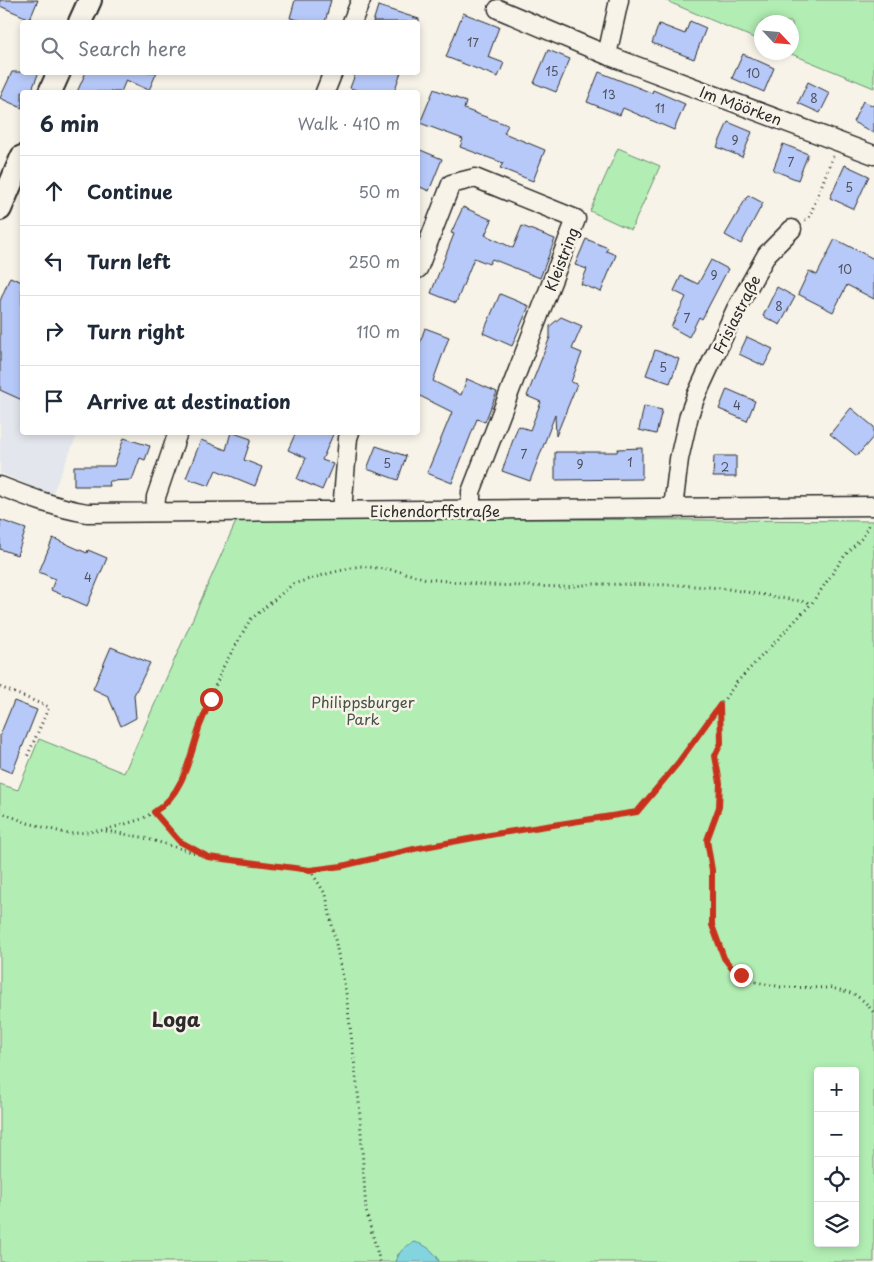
<!DOCTYPE html>
<html lang="en">
<head>
<meta charset="utf-8">
<style>
	:root { --surface:#fff; --page:#f2f2f3; --text:#1f2937; --muted:#747a83; --line:#e0e1e3 }
	body { margin:0; font-family:"Playpen Sans",sans-serif; background:var(--page); color:var(--text) }
	.controls { position:absolute; right:15px; bottom:15px; display:grid; overflow:hidden; border-radius:5px; box-shadow:0 2px 8px #0003 }
	.controls button { width:45px; height:45px; display:grid; place-items:center; padding:0; border:0; border-bottom:1px solid var(--line); background:var(--surface); color:var(--text); font:25px sans-serif }
	.compass { position:absolute; left:754px; top:15px; width:45px; height:45px; border-radius:50%; background:var(--surface); box-shadow:0 2px 8px #0003; rotate:116deg }
	.stop { position:absolute; width:15px; height:15px; margin:-11px; border:4px solid #c8321e; border-radius:50%; background:#fff }
	.stop.end { background:#c8321e; border-color:#fff; box-shadow:0 1px 5px #0008 }
	.list { margin:0; padding:0; list-style:none }
	h2 { display:flex; justify-content:space-between; align-items:center; height:65px; margin:0; padding:0 20px; font-size:21px }
	h2 small { font-size:16px; font-weight:400; color:var(--muted) }
	.list li { display:grid; grid-template-columns:32px 1fr auto; gap:15px; align-items:center; box-sizing:border-box; height:70px; padding:0 20px; border-top:1px solid var(--line) }
	.list b { display:block; font-size:19px; white-space:nowrap }
	.list em { font-size:16px; font-style:normal; color:var(--muted) }
	.icon { flex:none; width:28px; height:28px; fill:none; stroke:currentColor; stroke-width:2; stroke-linecap:round; stroke-linejoin:round }
	.map { position:relative; flex:none; width:874px; height:1262px; overflow:hidden }
	.search { position:absolute; background:var(--surface); box-shadow:0 2px 8px #0003; left:20px; top:20px; width:400px; height:55px; display:flex; align-items:center; gap:12px; box-sizing:border-box; padding:0 18px; border-radius:5px; color:var(--muted); font-size:19px }
	.panel { position:absolute; background:var(--surface); box-shadow:0 2px 8px #0003; left:20px; top:90px; width:400px; height:345px; border-radius:5px }
	.map>svg:first-child { display:block }
</style>
</head>
<body>
<div class="map">
<svg width="874" height="1262" viewBox="0 0 874 1262">
	<rect width="100%" height="100%" fill="#f7f3e8"/>
	<filter id="ink" filterUnits="userSpaceOnUse"><feTurbulence type="fractalNoise" baseFrequency=".02" numOctaves="2"/><feDisplacementMap in="SourceGraphic" scale="10" xChannelSelector="R" yChannelSelector="G"/><feConvolveMatrix kernelMatrix="1 2 1 2 8 2 1 2 1" color-interpolation-filters="sRGB"/></filter>
	<g filter="url(#ink)">
		<path fill="#e4e6ed" d="M0,319L22,329V432L78,433L52,495L0,473Z"/>
		<path fill="#b2eeb4" stroke="#6e8c70" fill-rule="evenodd" d="M664,0H874V88L789,53L792,52V22H762L761,41Z
			M618,148L660,166L631,230L590,211Z
			M238,517L874,521V1262H439L437,1256L398,1254L396,1262H43C26,1258 17,1262 0,1262V784L18,790L39,739L124,773ZM818,1071H855V1243H818Z"/>
		<path fill="#84d4df" stroke="#609097" d="M414,1242C426,1245 434,1250 439,1262H396C399,1251 404,1247 414,1242Z"/>
		<path fill="#b7c9f9" stroke="#2b2b2b" d="M0,0H38L30,19L0,6Z
			M295,0H331L325,22H307L290,18Z
			M378,6L419,19V22H373Z
			M463,13L499,27L488,57L504,63L498,77L446,57Z
			M690,21L706,28L694,59L652,43L659,24L685,34Z
			M548,50L570,59L556,92L534,83Z
			M743,54L774,68L764,92L732,78Z
			M12,72H39L31,92H22V108L0,98Z
			M86,72H157L149,90L126,80L121,92H77Z
			M356,72H401L394,92H363L350,88Z
			M599,72L652,93L653,90L685,104L674,130L623,108L620,115L587,102Z
			M808,82L830,93L820,113L798,103Z
			M434,89L466,102L464,109L508,125L504,133L545,150L533,181L500,168L503,163L460,147L463,139L420,123Z
			M863,101L874,106V133L853,122Z
			M728,122L752,132L742,157L717,147Z
			M783,144L808,154L798,180L773,170Z
			M418,149L442,159L429,191L418,186Z
			M845,165L869,176L854,209L830,198Z
			M748,195L763,203L741,244L725,235Z
			M463,207L492,220L485,235L513,248L522,226L555,239L540,278L492,259L489,264L474,258L456,303L431,293L454,234L451,233Z
			M586,239L608,248L606,251L616,255L601,292L581,284L587,269L575,265Z
			M835,239L874,259V299L847,285L833,312L798,294L809,271L817,275Z
			M711,260L728,269L702,319L699,317L689,337L671,327L686,297L674,291L681,276L698,284Z
			M10,277L22,282V400L0,390V301Z
			M777,287L795,297L780,325L763,316Z
			M500,294L529,306L512,346L483,333Z
			M561,317L582,326L572,349L582,353L571,382L577,384L556,436L555,415L530,481L502,471L518,426L530,430L541,402L527,396L550,337V326Z
			M425,328L449,337L433,381L461,395L467,379L497,392L485,422L477,419L452,483L427,473L452,412L418,395V348Z
			M747,337L773,349L764,366L739,354Z
			M655,350L679,359L670,383L646,375Z
			M727,389L755,401L747,421L719,409Z
			M644,406L662,410L656,434L639,430Z
			M851,408L874,427V436L857,456L830,434Z
			M231,432L251,439L244,460L262,467L255,486L216,470L209,486L186,478L201,440L226,450Z
			M296,432H334L322,460L333,464L322,490L297,479L306,458L288,450Z
			M124,438L150,446L145,460L140,458L132,480L109,481L110,486H74V466H114Z
			M376,446L406,456L398,480L367,469Z
			M642,448V479L555,480V452H617L618,449Z
			M714,456H736V477H713Z
			M0,520L26,529L17,555L0,549Z
			M53,538L87,553L88,550L107,558L87,606L51,590L55,579L39,572Z
			M111,647L150,663L134,695L136,718L121,726L108,696L93,689Z
			M14,701L37,710L12,773L0,768V735Z"/>
		<g fill="none" stroke-linecap="round" stroke-linejoin="round">
			<g stroke="#2b2b2b" stroke-width="21">
				<path id="minor" d="M619,0L607,55L874,155
					M498,9L607,55
					M352,22L361,0
					M325,92L333,72
					M418,269L451,184L475,178L576,219L471,492V510
					M0,486C28,497 57,508 87,513L874,506
					M673,508L679,459L689,415L696,396L736,309L767,254L792,229
					M342,511L348,438L350,432
					M155,512L156,497L178,432"/>
			</g>
			<g stroke="#2b2b2b" stroke-width="26">
				<path id="major" d="M80,22L90,0
					M50,92L59,72
					M0,209L22,157"/>
			</g>
			<path stroke="#2b2b2b" stroke-width="3" stroke-dasharray="1 4" stroke-linecap="butt" d="M805,220L809,218L833,156
				M0,687L49,707L27,757
				M720,705L721,743L715,756L720,783L719,807L707,839L712,870V925L724,958L730,966L741,975L751,981L781,987L831,988L844,991L854,994L865,1002L874,1013
				M0,812L28,823L69,834L105,830L142,819L164,806L179,785L192,755L199,728L222,669L250,620L293,584L330,573L360,566L394,570L427,579L488,585L565,587L594,584L680,585L722,588L812,603
				M154,812L179,841L208,857L310,870L342,866L414,849L501,833L637,812L678,763L737,682L812,603L845,555L863,537L869,524
				M106,831L141,837L199,854
				M310,870L326,895L346,993L359,1101L366,1211L380,1262"/>
			<use href="#minor" stroke="#f7f3e8" stroke-width="18"/>
			<use href="#major" stroke="#f7f3e8" stroke-width="22"/>
		</g>
	</g>
	<g fill="none" stroke-linecap="round" stroke-linejoin="round" filter="url(#ink)">
		<path stroke="#c8321e" stroke-width="6" d="M211,699C207,708 203,718 199,728C190,757 183,795 154,812L179,841L208,857L310,870L342,866L414,849L501,833L637,812L678,763L720,705L721,743L715,756L720,783L719,807L707,840L712,870V925L724,958L730,966L741,975"/>
	</g>
	<g text-anchor="middle" dominant-baseline="central" stroke-width="5" stroke-linejoin="round" paint-order="stroke">
		<g font-size="12" fill="#4e525e">
			<text x="473" y="42">17</text>
			<text x="552" y="71">15</text>
			<text x="753" y="73">10</text>
			<text x="609" y="94">13</text>
			<text x="814" y="98">8</text>
			<text x="660" y="108">11</text>
			<text x="735" y="140">9</text>
			<text x="791" y="162">7</text>
			<text x="849" y="187">5</text>
			<text x="845" y="269">10</text>
			<text x="714" y="275">9</text>
			<text x="779" y="306">8</text>
			<text x="687" y="318">7</text>
			<text x="663" y="367">5</text>
			<text x="737" y="405">4</text>
			<text x="524" y="454">7</text>
			<text x="630" y="462">1</text>
			<text x="387" y="463">5</text>
			<text x="580" y="464">9</text>
			<text x="725" y="467">2</text>
			<text x="88" y="577">4</text>
		</g>
		<g font-size="15" fill="#2b2b2b" stroke="#f7f3e8">
			<text transform="translate(741 105) rotate(20)">Im Möörken</text>
			<text transform="translate(561 259) rotate(-69)">Kleistring</text>
			<text transform="translate(736 314) rotate(-63)">Frisiastraße</text>
			<text x="435" y="510">Eichendorffstraße</text>
		</g>
		<g font-size="15" fill="#465246" stroke="#f7f3e8">
			<text x="363" y="701">Philippsburger<tspan x="363" dy="17">Park</tspan></text>
		</g>
		<g font-size="20" font-weight="bold" fill="#2b2b2b" stroke="#f7f3e8">
			<text x="176" y="1019">Loga</text>
		</g>
	</g>
</svg>
<div class="controls">
<button>+</button>
<button>−</button>
<button><svg class="icon" aria-label="locate" viewBox="0 0 24 24"><circle cx="12" cy="12" r="6"/><path d="M12 2v4M12 18v4M2 12h4M18 12h4"/></svg></button>
<button><svg class="icon" aria-label="layers" viewBox="0 0 24 24"><path d="M12 4l9 5-9 5-9-5zM3 14l9 5 9-5"/></svg></button>
</div>
<svg class="compass" viewBox="-18 -18 36 36"><path d="M0-13l5 13h-10z" fill="#e53935"/><path d="M0 13l5-13h-10z" fill="#747a83"/></svg>
<div class="stop" style="left:211px;top:699px"></div>
<div class="stop end" style="left:741px;top:975px"></div>
<div class="search"><svg class="icon" aria-label="search" viewBox="0 0 24 24"><circle cx="10" cy="10" r="6"/><path d="M15 15l6 6"/></svg>Search here</div>
<section class="panel">
<h2>6 min<small>Walk · 410 m</small></h2>
<ul class="list">
<li><svg class="icon" aria-label="ahead" viewBox="0 0 24 24"><path d="M12 20V5M6 11l6-6 6 6"/></svg><div><b>Continue</b></div><em>50 m</em></li>
<li><svg class="icon" aria-label="left" viewBox="0 0 24 24"><path d="M17 20v-9H6M10 6l-5 5 5 5"/></svg><div><b>Turn left</b></div><em>250 m</em></li>
<li><svg class="icon" aria-label="right" viewBox="0 0 24 24"><path d="M7 20v-9h11M14 6l5 5-5 5"/></svg><div><b>Turn right</b></div><em>110 m</em></li>
<li><svg class="icon" aria-label="arrive" viewBox="0 0 24 24"><path d="M6 21V4h12l-3 4 3 4H6"/></svg><div><b>Arrive at destination</b></div></li>
</ul>
</section>
</div>
</body>
</html>
